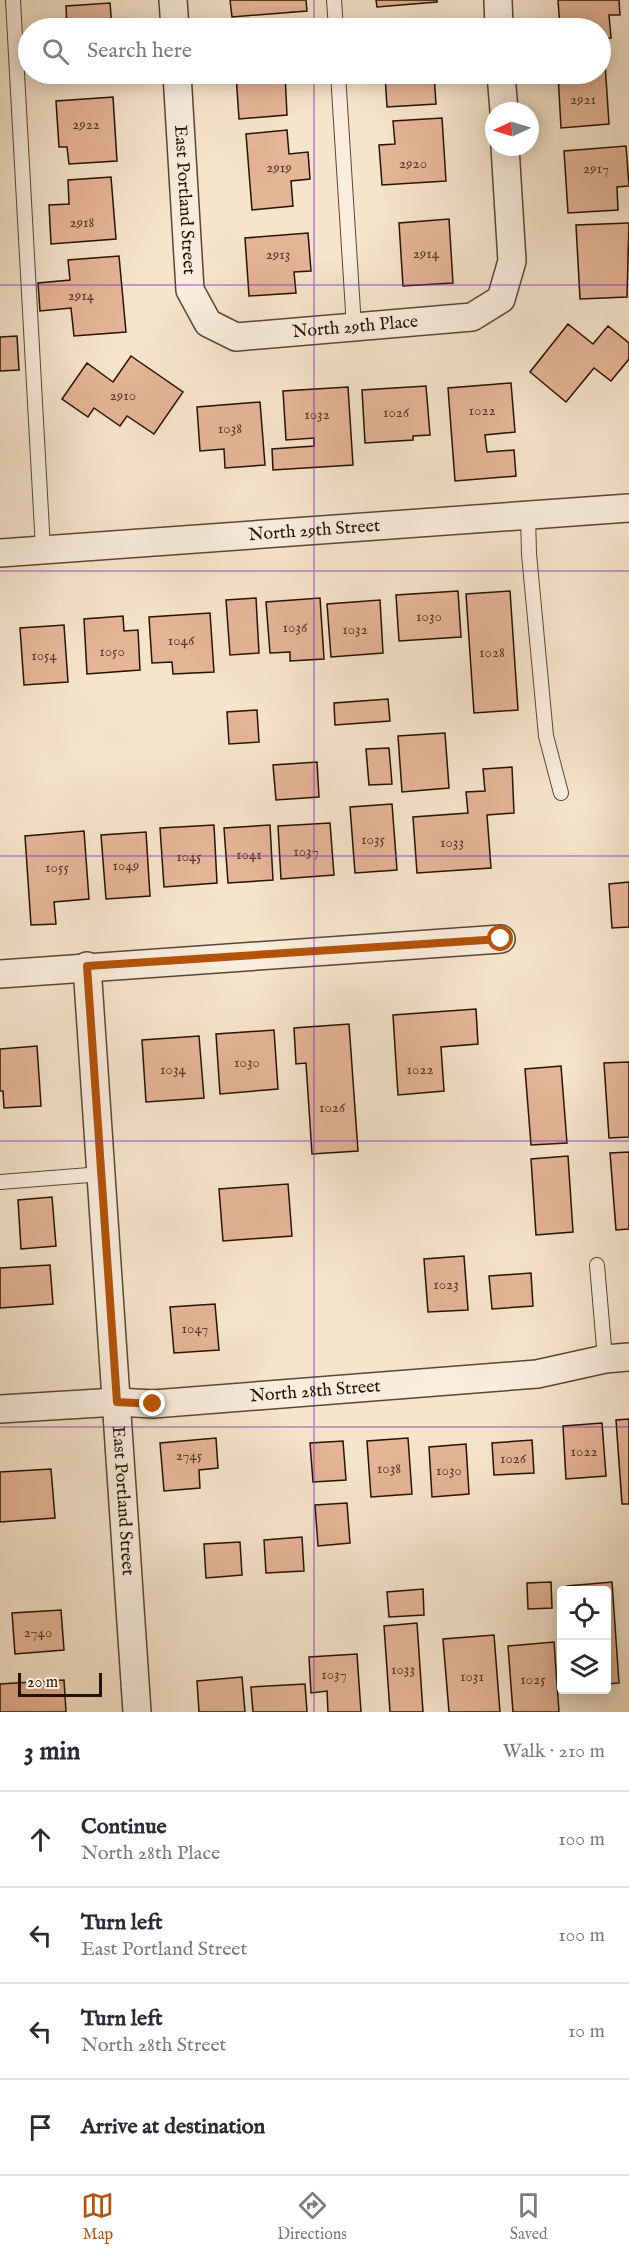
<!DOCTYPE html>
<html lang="en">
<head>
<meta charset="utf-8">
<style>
	:root { --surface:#fff; --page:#f2f2f3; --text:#2b2b33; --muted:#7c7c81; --line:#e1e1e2; --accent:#b45309 }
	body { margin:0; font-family:"IM FELL English",serif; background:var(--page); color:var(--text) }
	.controls { position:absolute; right:18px; bottom:18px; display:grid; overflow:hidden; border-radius:6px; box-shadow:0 3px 15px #0003 }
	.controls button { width:54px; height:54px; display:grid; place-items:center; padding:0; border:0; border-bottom:2px solid var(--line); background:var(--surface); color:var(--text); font:30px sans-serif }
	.compass { position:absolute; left:485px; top:102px; width:54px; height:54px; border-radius:50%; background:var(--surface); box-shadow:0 3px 15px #0003; rotate:266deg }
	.scale { position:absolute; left:18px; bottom:15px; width:84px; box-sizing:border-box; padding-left:6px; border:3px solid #251301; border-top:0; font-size:16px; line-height:21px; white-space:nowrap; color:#251301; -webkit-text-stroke:4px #f9eddd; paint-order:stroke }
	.stop { position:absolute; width:18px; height:18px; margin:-14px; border:4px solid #b45309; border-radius:50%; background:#fff }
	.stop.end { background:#b45309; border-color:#fff; box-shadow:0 2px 6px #0008 }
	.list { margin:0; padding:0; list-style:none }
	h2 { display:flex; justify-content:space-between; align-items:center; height:78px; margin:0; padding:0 24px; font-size:26px }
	h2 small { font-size:20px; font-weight:400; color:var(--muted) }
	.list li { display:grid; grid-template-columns:39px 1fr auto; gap:18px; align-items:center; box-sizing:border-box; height:96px; padding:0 24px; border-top:2px solid var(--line) }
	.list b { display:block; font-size:22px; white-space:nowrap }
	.list p { margin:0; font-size:20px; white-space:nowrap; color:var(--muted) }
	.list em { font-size:20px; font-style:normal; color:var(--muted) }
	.icon { flex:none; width:33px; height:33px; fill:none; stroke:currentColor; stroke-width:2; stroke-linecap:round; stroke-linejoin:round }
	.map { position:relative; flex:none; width:629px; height:1712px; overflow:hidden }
	.search { position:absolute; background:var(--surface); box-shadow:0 3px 15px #0003; left:18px; right:18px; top:18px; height:66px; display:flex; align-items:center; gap:15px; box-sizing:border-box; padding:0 21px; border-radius:33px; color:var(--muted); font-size:22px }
	.sheet { height:462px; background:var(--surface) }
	nav { display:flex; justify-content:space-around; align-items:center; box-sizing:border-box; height:84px; border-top:2px solid var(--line); background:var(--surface); font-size:16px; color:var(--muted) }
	nav a { display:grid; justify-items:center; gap:3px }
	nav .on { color:var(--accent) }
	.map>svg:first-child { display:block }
</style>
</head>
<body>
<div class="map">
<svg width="629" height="1712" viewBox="0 0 629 1712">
	<rect width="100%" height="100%" fill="#f6e4cb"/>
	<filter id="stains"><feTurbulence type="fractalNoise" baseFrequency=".00333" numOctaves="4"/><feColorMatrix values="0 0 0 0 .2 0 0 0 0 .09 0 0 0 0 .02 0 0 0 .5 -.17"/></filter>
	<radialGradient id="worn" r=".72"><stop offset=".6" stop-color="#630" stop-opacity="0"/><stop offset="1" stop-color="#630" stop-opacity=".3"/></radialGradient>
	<path fill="#e6b497" stroke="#251301" stroke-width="1.5" d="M230,0H306L307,11L232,17Z
		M376,0H437V2L377,7Z
		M558,0H619L620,15H609L611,38L600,39V28H560Z
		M110,3L112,28H67L66,6Z
		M430,24L431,28H395V26Z
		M600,63H605L609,124L561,128L558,74H600Z
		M236,74H285L287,115L239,119Z
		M376,74H434L436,104L387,107L385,75L377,76Z
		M113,97L117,161L69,164L67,147H59L56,101Z
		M442,118L446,181L382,185L379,145L395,144L393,121Z
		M287,130L289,154L308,152L310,179L291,181L293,206L252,210L246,134Z
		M626,146L629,186L617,187L618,210L568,213L564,151Z
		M111,177L116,239L51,244L49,205L69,204L68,180Z
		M449,219L453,283L403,286L399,223Z
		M629,223L627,297L580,299L576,225Z
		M308,233L311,271L294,272L296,293L249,296L245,238Z
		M119,256L126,332L74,336L71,308L40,311L38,283L70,280L68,260Z
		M568,324L593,344L608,326L629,343V359L611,381L594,368L566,402L530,372Z
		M17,336L19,370L0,371V337Z
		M131,356L183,392L154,434L127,416L120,426L94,408L88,417L62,399L87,363L113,382Z
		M511,383L515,432L485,435L487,452L514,450L516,476L455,481L448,388Z
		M426,386L430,435L413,436V440L365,443L362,390Z
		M348,387L353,465L273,470L272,449L314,446V438L286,440L283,391Z
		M260,402L265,465L225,468L224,449L200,451L197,407Z
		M458,591L461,637L399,641L396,595Z
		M510,591L518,710L474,713L466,594Z
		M256,598L259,653L230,655L226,600Z
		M320,598L324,659L290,661V652L270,653L266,602Z
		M380,600L383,653L331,657L327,604Z
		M210,613L214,672L173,674L172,662L152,663L149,617Z
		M123,616L124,631L138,630L140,670L87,674L84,619Z
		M64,625L68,682L24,685L20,628Z
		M388,699L390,721L335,725L334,703Z
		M257,710L259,742L229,744L227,712Z
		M445,733L449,788L402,792L398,736Z
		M389,748L392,784L369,785L366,749Z
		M317,762L319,797L276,800L273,765Z
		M512,767L514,813L487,815L491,868L417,873L413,817L468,813L466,792L485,791L483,769Z
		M392,804L397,870L355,873L350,807Z
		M330,823L334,875L281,879L278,826Z
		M214,825L217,883L164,887L160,828Z
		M270,825L273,880L228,883L224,828Z
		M84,831L89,899L54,902L56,924L31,925L25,836Z
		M146,832L150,896L106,899L101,835Z
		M629,882V927L612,928L609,884Z
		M476,1009L478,1044L441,1047L444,1091L398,1095L393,1015Z
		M349,1024L358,1151L312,1154L306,1063L296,1064L294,1028Z
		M274,1030L278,1089L220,1094L216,1034Z
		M199,1036L204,1098L146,1102L142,1040Z
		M37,1046L41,1106L4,1108L3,1091H0V1049Z
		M629,1062V1137L609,1138L604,1063Z
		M561,1066L567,1143L531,1145L525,1069Z
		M629,1152V1229L616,1230L610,1153Z
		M568,1156L573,1232L536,1235L531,1159Z
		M288,1184L292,1236L223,1241L219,1189Z
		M52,1197L56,1246L21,1249L18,1200Z
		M464,1256L468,1310L428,1312L424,1259Z
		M50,1265L53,1304L0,1308V1268Z
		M531,1273L533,1306L492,1309L489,1276Z
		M215,1304L219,1350L174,1353L170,1307Z
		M629,1419V1504H622L616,1420Z
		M602,1423L606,1476L566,1479L563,1426Z
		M216,1438L218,1468L199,1470L200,1488L164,1491L160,1443Z
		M408,1438L412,1494L371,1497L367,1441Z
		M532,1440L534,1473L494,1475L492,1443Z
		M343,1441L346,1480L313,1482L310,1443Z
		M466,1444L469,1494L432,1497L429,1447Z
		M51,1469L55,1518L0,1522V1472Z
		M347,1503L350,1543L318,1546L315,1505Z
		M302,1537L304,1571L266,1573L264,1540Z
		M240,1542L242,1575L206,1578L204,1544Z
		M551,1582L552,1608L528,1609L527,1583Z
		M612,1582L619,1683L606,1684V1590H568L567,1586Z
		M423,1589L424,1615L389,1617L387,1592Z
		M61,1610L64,1650L15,1654L12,1613Z
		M417,1623L423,1712H390L384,1626Z
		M494,1635L500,1712H449L443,1639Z
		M554,1642L559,1712H513L508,1646Z
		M357,1654L361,1712H328L327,1691L311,1693L309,1657Z
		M242,1677L245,1712H199L197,1681Z
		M64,1680L66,1712H0V1684Z
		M305,1684L307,1712H253L251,1687Z"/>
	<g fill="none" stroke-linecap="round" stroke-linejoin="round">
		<g stroke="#594734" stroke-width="16">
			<path id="service" d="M13,0L43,549
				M334,0L336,28
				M338,74L354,327
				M528,515L529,554L546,736L561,793
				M0,1182L102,1174
				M597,1265L605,1359"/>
		</g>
		<g stroke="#594734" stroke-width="30">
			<g id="minor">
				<path d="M173,0L175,28"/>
				<path d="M498,0L499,28"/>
				<path id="s1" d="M177,74L190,290L208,323L236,337L472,317L501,299L512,261L505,147"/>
				<path d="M501,74L504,111"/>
				<path id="s2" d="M0,553L629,508"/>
				<path id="s3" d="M87,966L137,1712"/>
				<path d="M0,974L501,939"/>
				<path id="s4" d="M0,1409L117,1402L153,1404L537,1374L605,1359L629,1357"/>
			</g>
		</g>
		<use href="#service" stroke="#f9eddd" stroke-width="14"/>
		<use href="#minor" stroke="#f9eddd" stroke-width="27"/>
	</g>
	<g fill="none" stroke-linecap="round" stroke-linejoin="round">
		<path stroke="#b45309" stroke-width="8" d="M153,1404L117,1402L87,966L501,939"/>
	</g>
	<path fill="none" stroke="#7b2cbf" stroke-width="1.5" stroke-opacity="0.55" d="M314,0V28M314,74V1712M0,285H629M0,571H629M0,856H629M0,1141H629M0,1427H629"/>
	<g text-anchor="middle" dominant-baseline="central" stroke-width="4.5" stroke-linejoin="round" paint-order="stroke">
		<g font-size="15" fill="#553b26">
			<text x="583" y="99">2921</text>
			<text x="86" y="124">2922</text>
			<text x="413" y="163">2920</text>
			<text x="279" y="167">2919</text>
			<text x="596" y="168">2917</text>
			<text x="82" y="222">2918</text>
			<text x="426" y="253">2914</text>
			<text x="278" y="254">2913</text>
			<text x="81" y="295">2914</text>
			<text x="123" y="395">2910</text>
			<text x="482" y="410">1022</text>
			<text x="396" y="412">1026</text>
			<text x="317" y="414">1032</text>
			<text x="230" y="428">1038</text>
			<text x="429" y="616">1030</text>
			<text x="295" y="627">1036</text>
			<text x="355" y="629">1032</text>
			<text x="181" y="640">1046</text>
			<text x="112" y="651">1050</text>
			<text x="492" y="652">1028</text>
			<text x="44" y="655">1054</text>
			<text x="373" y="839">1035</text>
			<text x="452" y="842">1033</text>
			<text x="306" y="851">1037</text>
			<text x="249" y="854">1041</text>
			<text x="189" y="856">1045</text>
			<text x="126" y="865">1049</text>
			<text x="57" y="867">1055</text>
			<text x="247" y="1062">1030</text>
			<text x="173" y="1069">1034</text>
			<text x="420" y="1069">1022</text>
			<text x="332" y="1107">1026</text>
			<text x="446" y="1284">1023</text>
			<text x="195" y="1328">1047</text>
			<text x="584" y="1451">1022</text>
			<text x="189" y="1455">2745</text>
			<text x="513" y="1458">1026</text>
			<text x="389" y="1468">1038</text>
			<text x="449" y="1470">1030</text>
			<text x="38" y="1632">2740</text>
			<text x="403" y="1669">1033</text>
			<text x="334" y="1674">1037</text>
			<text x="472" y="1676">1031</text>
			<text x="533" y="1679">1025</text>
		</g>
		<g font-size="18" fill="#251301" stroke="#f9eddd">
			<text stroke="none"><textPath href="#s1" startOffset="126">East Portland Street</textPath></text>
			<text stroke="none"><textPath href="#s1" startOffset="405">North 29th Place</textPath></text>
			<text stroke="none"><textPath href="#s2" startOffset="315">North 29th Street</textPath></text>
			<text stroke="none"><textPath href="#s4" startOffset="316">North 28th Street</textPath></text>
			<text stroke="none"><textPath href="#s3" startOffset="536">East Portland Street</textPath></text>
		</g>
	</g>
	<rect width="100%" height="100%" filter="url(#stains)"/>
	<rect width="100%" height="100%" fill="url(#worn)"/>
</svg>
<div class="controls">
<button><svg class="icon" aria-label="locate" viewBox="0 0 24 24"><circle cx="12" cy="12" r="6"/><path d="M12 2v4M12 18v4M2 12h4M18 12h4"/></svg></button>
<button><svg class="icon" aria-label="layers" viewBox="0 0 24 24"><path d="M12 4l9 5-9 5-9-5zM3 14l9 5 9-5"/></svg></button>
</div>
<svg class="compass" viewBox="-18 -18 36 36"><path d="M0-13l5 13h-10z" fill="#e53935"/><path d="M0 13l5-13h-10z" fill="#7c7c81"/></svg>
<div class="scale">20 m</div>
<div class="stop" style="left:501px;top:939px"></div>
<div class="stop end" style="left:153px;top:1404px"></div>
<div class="search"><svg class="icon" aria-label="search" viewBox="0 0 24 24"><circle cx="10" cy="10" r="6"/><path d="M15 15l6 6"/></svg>Search here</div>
</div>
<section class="sheet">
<h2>3 min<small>Walk · 210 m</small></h2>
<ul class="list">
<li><svg class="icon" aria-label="ahead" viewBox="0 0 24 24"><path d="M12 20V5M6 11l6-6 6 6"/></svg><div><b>Continue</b><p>North 28th Place</p></div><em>100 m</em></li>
<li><svg class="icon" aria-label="left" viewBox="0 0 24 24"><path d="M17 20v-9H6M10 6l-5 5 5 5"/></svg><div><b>Turn left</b><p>East Portland Street</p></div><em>100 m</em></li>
<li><svg class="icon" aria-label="left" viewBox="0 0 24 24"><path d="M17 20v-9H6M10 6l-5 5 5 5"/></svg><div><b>Turn left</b><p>North 28th Street</p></div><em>10 m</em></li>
<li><svg class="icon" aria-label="arrive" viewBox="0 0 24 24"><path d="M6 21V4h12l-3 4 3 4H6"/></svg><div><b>Arrive at destination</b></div></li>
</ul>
</section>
<nav>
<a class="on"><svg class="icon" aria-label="map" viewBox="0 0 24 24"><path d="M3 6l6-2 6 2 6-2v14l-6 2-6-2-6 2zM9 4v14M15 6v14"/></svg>Map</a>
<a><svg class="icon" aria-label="directions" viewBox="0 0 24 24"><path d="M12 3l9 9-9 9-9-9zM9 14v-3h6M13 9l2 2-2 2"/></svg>Directions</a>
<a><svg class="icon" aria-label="saved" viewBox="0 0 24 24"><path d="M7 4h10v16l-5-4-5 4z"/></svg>Saved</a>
</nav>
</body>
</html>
